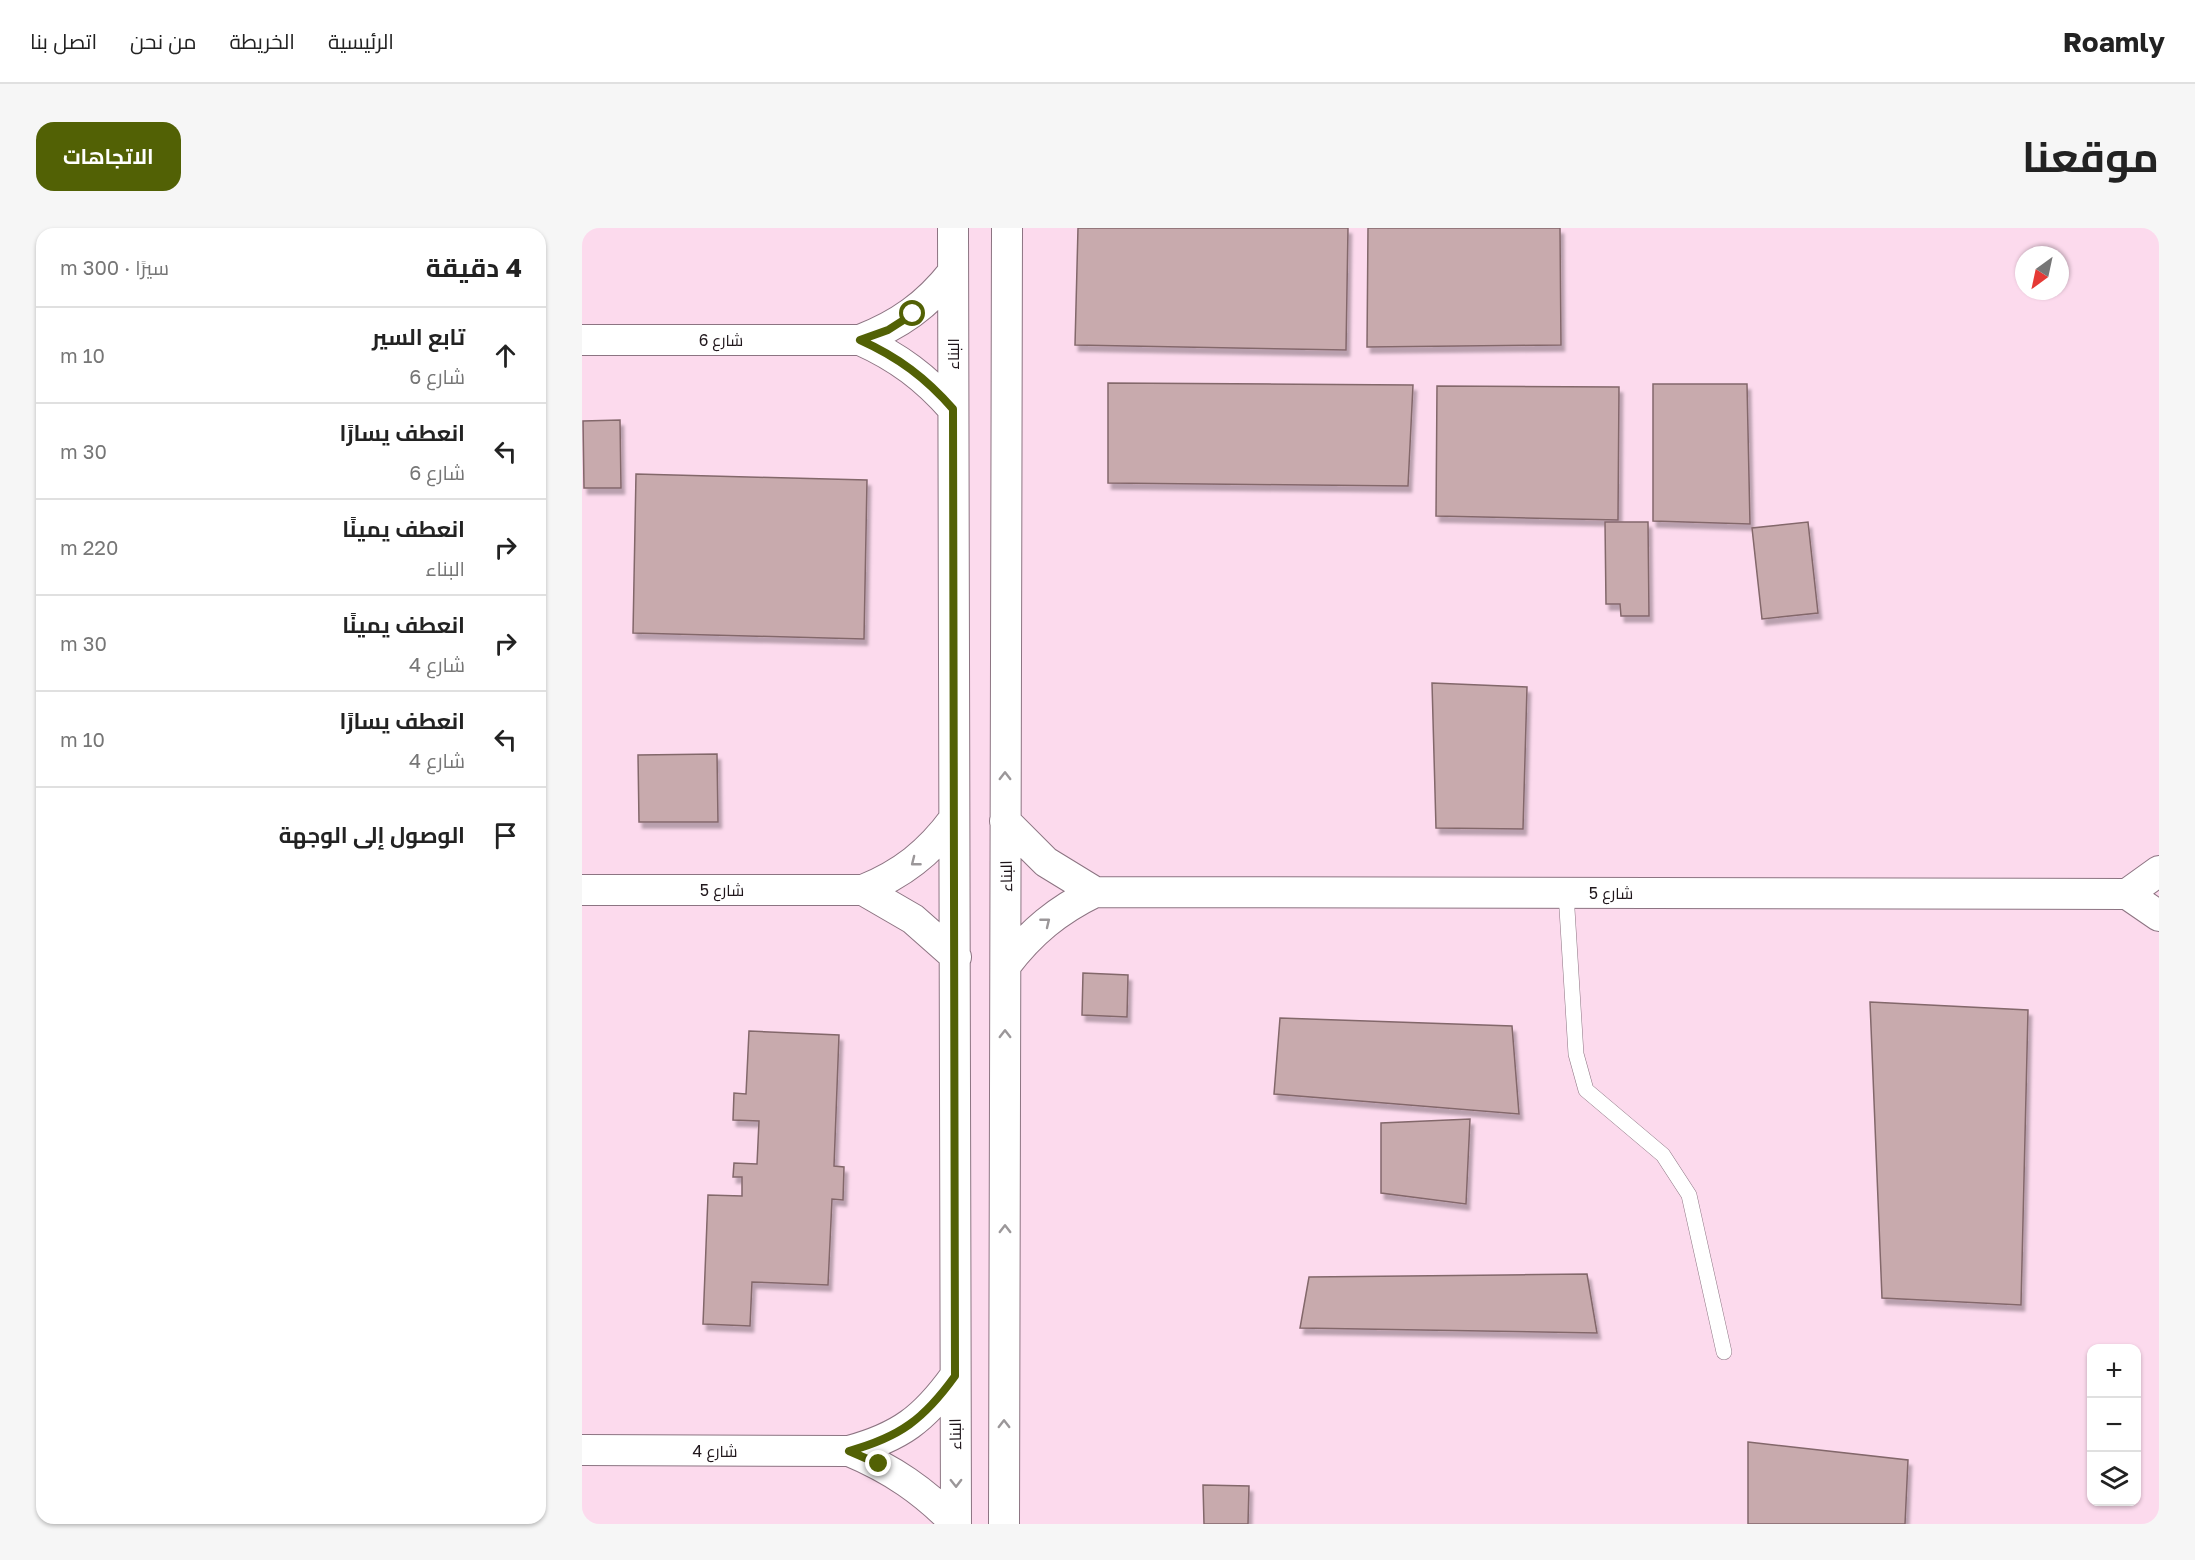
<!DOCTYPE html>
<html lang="ar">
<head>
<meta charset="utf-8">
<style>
	:root { --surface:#fff; --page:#f6f6f6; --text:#222; --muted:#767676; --line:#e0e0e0; --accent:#526105 }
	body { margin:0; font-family:"Golos Text",Cairo,sans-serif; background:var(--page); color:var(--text); direction:rtl }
	.controls { position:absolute; right:18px; bottom:18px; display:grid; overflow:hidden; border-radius:12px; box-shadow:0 2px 4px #0004 }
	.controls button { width:54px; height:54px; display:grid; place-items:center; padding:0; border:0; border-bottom:2px solid var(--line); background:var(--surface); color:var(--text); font:30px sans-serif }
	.compass { position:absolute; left:1433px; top:18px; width:54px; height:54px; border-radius:50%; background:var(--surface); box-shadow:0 2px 4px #0004; rotate:213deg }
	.stop { position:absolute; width:18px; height:18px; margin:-14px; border:4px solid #526105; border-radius:50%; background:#fff }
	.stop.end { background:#526105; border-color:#fff; box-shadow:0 2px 6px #0008 }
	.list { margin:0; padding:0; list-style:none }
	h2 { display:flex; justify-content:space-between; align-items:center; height:78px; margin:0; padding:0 24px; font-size:26px }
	h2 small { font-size:20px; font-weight:400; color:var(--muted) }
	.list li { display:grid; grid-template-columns:39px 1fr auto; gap:18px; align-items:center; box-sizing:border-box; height:96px; padding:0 24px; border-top:2px solid var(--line) }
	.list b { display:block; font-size:22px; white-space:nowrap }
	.list p { margin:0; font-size:20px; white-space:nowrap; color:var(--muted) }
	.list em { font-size:20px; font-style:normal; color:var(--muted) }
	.icon { flex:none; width:33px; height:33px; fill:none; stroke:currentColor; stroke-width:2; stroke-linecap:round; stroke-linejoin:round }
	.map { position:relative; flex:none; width:1577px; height:1296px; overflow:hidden; direction:ltr; border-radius:18px }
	header { display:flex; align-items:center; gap:36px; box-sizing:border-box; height:84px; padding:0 30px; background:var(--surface); border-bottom:2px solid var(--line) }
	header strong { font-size:28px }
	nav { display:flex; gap:33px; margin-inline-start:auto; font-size:21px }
	.intro { display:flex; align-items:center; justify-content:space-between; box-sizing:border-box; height:144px; padding:0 36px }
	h1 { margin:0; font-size:42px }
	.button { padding:15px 27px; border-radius:18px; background:var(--accent); color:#fff; font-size:21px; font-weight:700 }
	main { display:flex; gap:36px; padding:0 36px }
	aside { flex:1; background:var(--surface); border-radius:18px; box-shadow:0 2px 4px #0004 }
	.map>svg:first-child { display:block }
</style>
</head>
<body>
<header>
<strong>Roamly</strong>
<nav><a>الرئيسية</a><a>الخريطة</a><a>من نحن</a><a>اتصل بنا</a></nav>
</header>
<div class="intro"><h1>موقعنا</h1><a class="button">الاتجاهات</a></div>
<main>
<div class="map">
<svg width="1577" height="1296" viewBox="0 0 1577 1296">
	<defs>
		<filter id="shadow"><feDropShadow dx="3.5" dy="6" stdDeviation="1.5" flood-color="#0004"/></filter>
	</defs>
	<rect width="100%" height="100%" fill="#fde8f4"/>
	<path fill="#fcdaed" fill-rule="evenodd" d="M0,0H1577V1296H0ZM1442,27H1478V63H1442ZM1510,1120H1554V1274H1510Z"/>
	<path fill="#c8aaad" stroke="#83676b" stroke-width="1.5" filter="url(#shadow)" d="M496,0H766L764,122L493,117Z
		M786,0H978L979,117L785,119Z
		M526,155L831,157L826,258L526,255Z
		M1071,156H1165L1168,296L1071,293Z
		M855,158L1037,159L1036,292L854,288Z
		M38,192L39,260H2L1,193Z
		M54,246L285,252L282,411L51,405Z
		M1023,294H1066L1067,388H1039L1038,376H1024Z
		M1226,294L1236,385L1180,391L1170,300Z
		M850,455L945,459L941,601L854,600Z
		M135,526L136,594H57L56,527Z
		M501,745L546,747L545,789L500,787Z
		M1288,774L1446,782L1439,1077L1300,1070Z
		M698,790L930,798L937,886L692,866Z
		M167,803L257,807L252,938L262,939L261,972L250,971L246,1057L170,1054L168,1098L121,1096L126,967L160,968V949H151L152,935L175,936L177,893L151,892L152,865L164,866Z
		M888,891L884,976L799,965V895Z
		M1005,1046L1015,1105L718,1100L727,1049Z
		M1166,1214L1326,1232L1323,1296H1166Z
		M621,1257L667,1258L666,1296H622Z"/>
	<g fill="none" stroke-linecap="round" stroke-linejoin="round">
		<g stroke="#8c7482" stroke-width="16">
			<path id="lane" d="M984,665L994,826L1004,862L1081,927L1107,967L1142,1124"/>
		</g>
		<g stroke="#8c7482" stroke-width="32">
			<path id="street" d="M371,0L374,1296
				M0,112H278C317,97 345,77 371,44
				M278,112C316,129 344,150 371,181
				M423,593L464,634L513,664
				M0,662H281C320,646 347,625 372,591
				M281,662L331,691L374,729
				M1545,666L1577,688
				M424,737C449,704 476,682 513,664L1545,666L1577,643
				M0,1222L267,1223C318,1209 342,1191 373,1148
				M267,1223C310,1241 342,1263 374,1296
				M422,1296L425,0"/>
		</g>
		<use href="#lane" stroke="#fff" stroke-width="15"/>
		<use href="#street" stroke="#fff" stroke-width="30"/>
	</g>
	<defs><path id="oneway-chevron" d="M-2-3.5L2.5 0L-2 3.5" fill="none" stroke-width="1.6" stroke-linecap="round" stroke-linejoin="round" transform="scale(1.5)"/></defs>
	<g stroke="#9b9799">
		<use href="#oneway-chevron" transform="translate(423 548) rotate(-90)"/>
		<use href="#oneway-chevron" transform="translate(333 634) rotate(142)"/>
		<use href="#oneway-chevron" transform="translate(464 694) rotate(-39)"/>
		<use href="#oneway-chevron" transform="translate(423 806) rotate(-90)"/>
		<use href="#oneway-chevron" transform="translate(423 1001) rotate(-90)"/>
		<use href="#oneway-chevron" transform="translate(422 1196) rotate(-90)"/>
		<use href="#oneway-chevron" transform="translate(374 1255) rotate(89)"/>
	</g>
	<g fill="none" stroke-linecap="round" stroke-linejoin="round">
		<path stroke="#526105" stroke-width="8" d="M297,1236L267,1223C318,1209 342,1191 373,1148L371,181C344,150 316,129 278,112L306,102L331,86"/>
	</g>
	<g text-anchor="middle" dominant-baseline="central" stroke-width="4.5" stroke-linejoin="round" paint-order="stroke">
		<g font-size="16" fill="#20171c" stroke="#fff">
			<text x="139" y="112">شارع 6</text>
			<text transform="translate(371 126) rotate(-90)">البناء</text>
			<text transform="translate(424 648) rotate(-91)">البناء</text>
			<text x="140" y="662">شارع 5</text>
			<text x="1029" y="665">شارع 5</text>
			<text transform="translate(373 1206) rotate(-91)">البناء</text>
			<text x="133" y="1223">شارع 4</text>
		</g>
	</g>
</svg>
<div class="controls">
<button>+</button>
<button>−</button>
<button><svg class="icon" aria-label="layers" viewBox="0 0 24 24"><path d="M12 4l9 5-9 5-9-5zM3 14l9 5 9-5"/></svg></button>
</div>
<svg class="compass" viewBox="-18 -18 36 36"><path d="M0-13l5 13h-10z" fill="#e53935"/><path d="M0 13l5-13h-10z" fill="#767676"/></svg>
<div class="stop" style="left:331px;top:86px"></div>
<div class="stop end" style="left:297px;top:1236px"></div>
</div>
<aside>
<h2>4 دقيقة<small>سيرًا · 300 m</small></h2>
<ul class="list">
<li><svg class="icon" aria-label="ahead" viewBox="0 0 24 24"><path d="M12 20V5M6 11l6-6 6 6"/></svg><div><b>تابع السير</b><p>شارع 6</p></div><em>10 m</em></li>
<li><svg class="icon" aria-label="left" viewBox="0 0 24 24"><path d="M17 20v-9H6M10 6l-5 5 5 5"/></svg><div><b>انعطف يسارًا</b><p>شارع 6</p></div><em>30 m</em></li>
<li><svg class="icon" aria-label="right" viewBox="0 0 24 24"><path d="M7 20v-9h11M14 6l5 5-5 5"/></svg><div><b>انعطف يمينًا</b><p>البناء</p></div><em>220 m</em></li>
<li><svg class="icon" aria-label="right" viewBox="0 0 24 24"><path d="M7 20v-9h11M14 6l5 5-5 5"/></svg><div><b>انعطف يمينًا</b><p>شارع 4</p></div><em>30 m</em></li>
<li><svg class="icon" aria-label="left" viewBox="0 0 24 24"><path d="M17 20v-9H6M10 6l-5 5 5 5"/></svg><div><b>انعطف يسارًا</b><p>شارع 4</p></div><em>10 m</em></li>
<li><svg class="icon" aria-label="arrive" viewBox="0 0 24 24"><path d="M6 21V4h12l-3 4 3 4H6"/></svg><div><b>الوصول إلى الوجهة</b></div></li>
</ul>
</aside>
</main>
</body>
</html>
